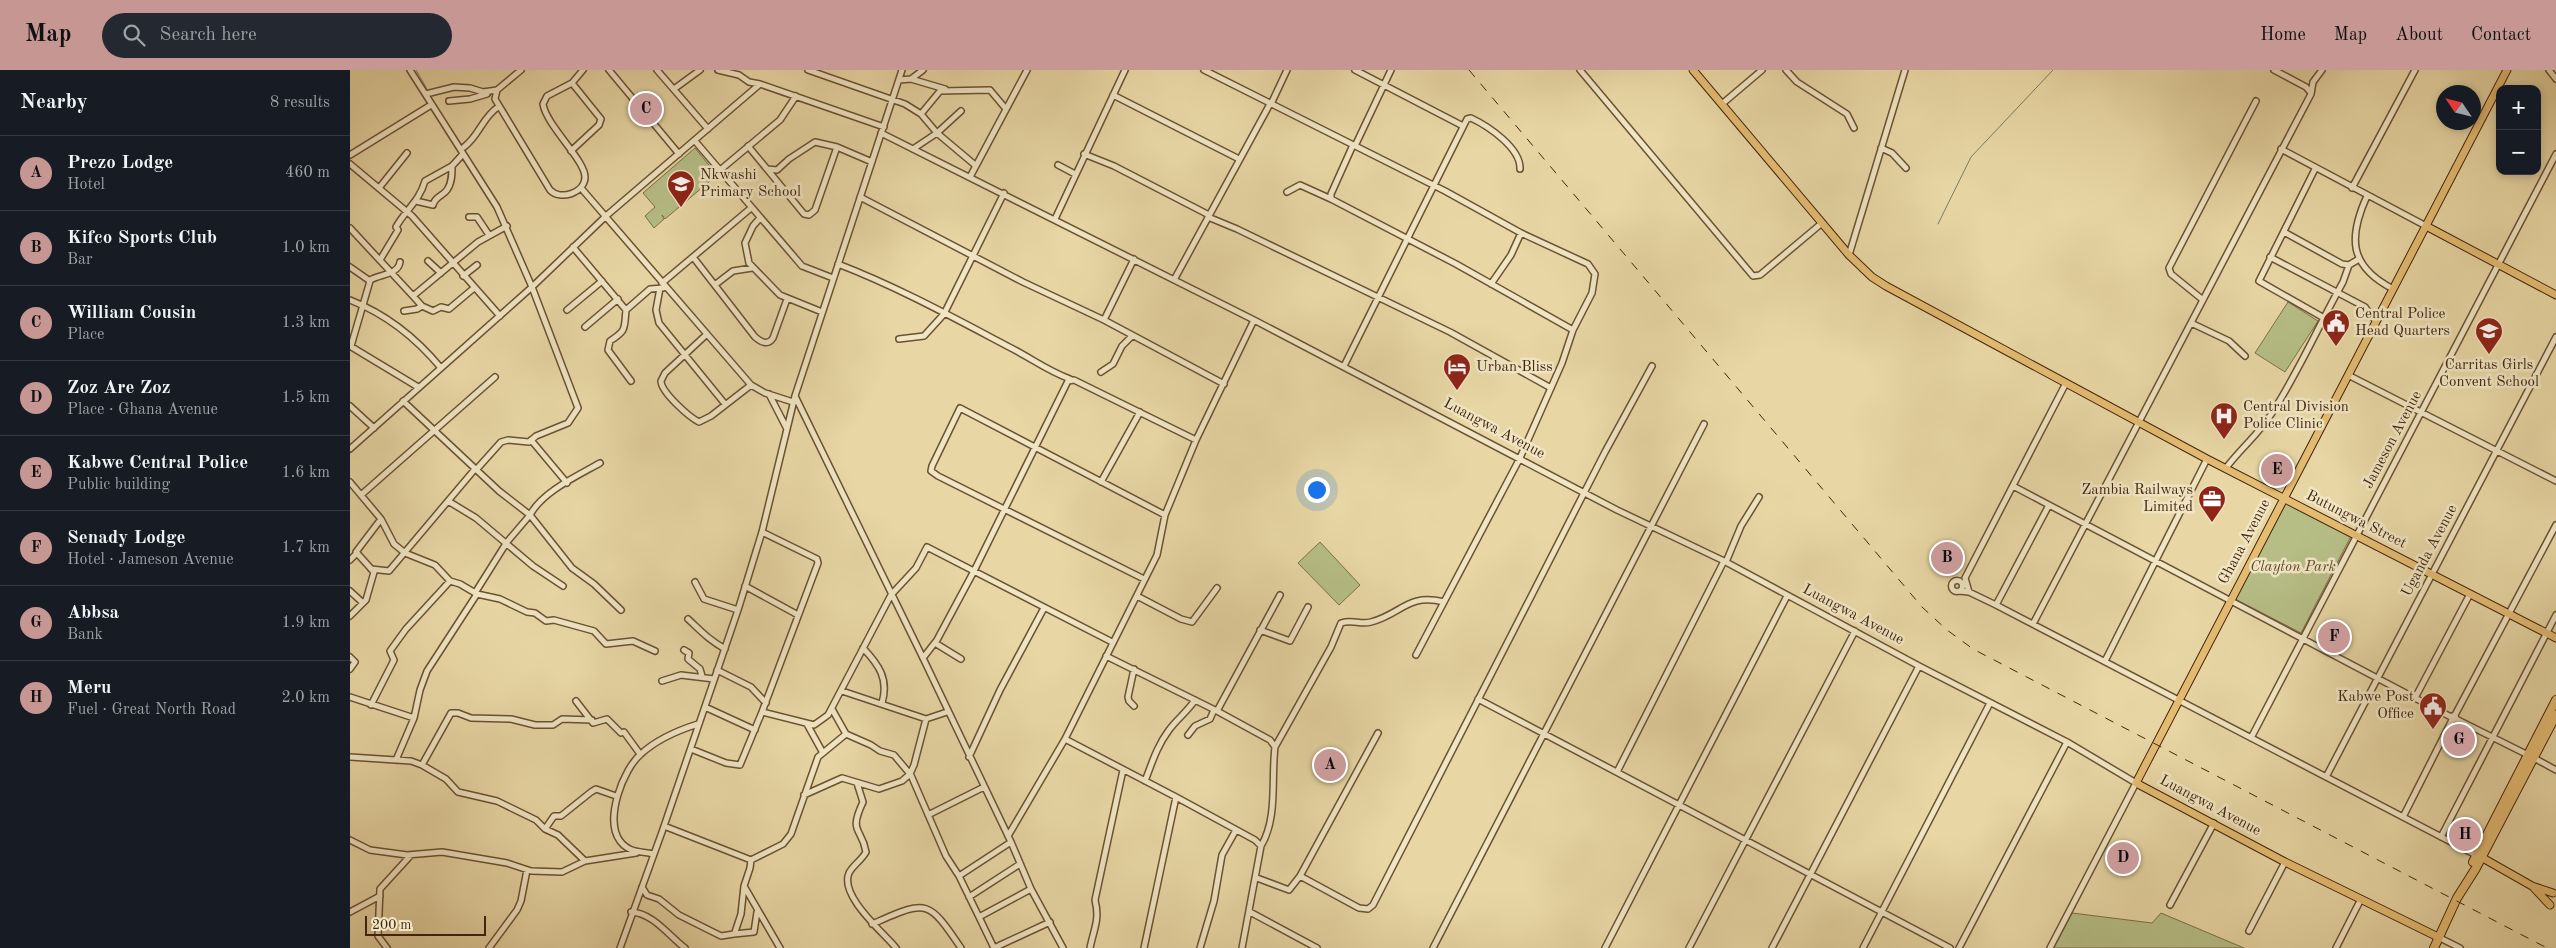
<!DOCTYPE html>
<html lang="en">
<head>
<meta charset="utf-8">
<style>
	:root { --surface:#171b24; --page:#242831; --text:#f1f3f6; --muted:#9ea1a6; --line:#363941; --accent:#c59692 }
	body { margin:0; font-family:"Old Standard TT",serif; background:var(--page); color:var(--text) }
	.controls { position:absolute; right:15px; top:15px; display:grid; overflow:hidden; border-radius:10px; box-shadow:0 2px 8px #0003 }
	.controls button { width:45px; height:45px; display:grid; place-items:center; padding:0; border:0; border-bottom:1px solid var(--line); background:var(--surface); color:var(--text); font:25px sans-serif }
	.compass { position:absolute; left:2086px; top:15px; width:45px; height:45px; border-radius:50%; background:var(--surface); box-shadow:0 2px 8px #0003; rotate:305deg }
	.scale { position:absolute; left:15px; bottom:12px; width:121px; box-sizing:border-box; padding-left:5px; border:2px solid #43240c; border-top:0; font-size:14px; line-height:18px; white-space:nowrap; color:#43240c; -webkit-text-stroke:4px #f0e5c4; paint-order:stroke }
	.you { position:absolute; left:966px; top:419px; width:18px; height:18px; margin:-12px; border:4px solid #fff; border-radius:50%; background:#1a73e8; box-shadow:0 0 0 8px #1a73e833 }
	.badge { display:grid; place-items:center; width:32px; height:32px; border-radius:50%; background:var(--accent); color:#111; font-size:16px; font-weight:700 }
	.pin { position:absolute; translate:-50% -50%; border:2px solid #fff; box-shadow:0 1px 5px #0006 }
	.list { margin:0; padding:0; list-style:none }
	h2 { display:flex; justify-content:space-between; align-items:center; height:65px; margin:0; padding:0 20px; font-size:21px }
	h2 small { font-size:16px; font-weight:400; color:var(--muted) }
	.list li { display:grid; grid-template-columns:32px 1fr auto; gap:15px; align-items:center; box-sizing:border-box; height:75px; padding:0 20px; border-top:1px solid var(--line) }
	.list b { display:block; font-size:19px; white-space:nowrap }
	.list p { margin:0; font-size:16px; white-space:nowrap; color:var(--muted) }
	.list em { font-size:16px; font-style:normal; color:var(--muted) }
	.icon { flex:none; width:28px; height:28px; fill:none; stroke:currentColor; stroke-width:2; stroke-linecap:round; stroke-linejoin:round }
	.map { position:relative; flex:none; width:2206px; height:878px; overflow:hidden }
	header { display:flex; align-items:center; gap:30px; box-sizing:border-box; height:70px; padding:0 25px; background:var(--accent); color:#111 }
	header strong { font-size:24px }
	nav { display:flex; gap:28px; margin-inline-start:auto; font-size:18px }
	.search { width:350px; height:45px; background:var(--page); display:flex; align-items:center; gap:12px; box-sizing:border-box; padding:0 18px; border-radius:28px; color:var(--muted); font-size:19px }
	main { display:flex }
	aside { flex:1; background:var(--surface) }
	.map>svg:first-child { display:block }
</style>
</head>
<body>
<header>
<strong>Map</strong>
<div class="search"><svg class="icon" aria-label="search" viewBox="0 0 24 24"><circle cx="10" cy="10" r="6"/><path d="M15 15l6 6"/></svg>Search here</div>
<nav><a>Home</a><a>Map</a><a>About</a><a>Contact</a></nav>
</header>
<main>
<aside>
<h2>Nearby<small>8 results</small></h2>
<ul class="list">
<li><span class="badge">A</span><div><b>Prezo Lodge</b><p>Hotel</p></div><em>460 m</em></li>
<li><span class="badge">B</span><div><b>Kifco Sports Club</b><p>Bar</p></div><em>1.0 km</em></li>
<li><span class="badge">C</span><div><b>William Cousin</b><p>Place</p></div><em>1.3 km</em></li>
<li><span class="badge">D</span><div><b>Zoz Are Zoz</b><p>Place · Ghana Avenue</p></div><em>1.5 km</em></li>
<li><span class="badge">E</span><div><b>Kabwe Central Police</b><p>Public building</p></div><em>1.6 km</em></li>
<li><span class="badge">F</span><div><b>Senady Lodge</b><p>Hotel · Jameson Avenue</p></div><em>1.7 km</em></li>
<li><span class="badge">G</span><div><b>Abbsa</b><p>Bank</p></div><em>1.9 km</em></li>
<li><span class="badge">H</span><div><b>Meru</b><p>Fuel · Great North Road</p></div><em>2.0 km</em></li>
</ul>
</aside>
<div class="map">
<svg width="2206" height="878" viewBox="0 0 2206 878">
	<rect width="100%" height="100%" fill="#e8d7a5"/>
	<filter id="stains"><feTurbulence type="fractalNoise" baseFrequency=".004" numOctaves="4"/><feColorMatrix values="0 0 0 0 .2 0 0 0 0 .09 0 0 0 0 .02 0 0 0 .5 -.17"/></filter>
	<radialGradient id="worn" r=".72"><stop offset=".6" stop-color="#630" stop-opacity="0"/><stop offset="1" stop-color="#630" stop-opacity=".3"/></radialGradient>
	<path fill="#b6be86" stroke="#7c7149" d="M345,78L367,105L315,149L312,145L314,149L304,158L295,146L305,137L293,123Z
		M1938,232L1968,251L1935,302L1905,283Z
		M1935,432L2001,466L1951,563L1885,529Z
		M970,472L1010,515L989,535L948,493Z
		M1722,843L1802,853L1811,843L1894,878H1703Z"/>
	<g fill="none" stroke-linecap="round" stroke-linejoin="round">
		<path stroke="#767e67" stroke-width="1" d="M66,0L77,19
			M1588,154L1621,87L1703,0"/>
		<g stroke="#6c5132" stroke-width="8">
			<path id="minor" d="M60,0L147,137L182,217L228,338L218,353L186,366L179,372L158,370L151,372L126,400
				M171,0L147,20L145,29L200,120C210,131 235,123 235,107C235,90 196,55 193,34L197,26L222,13L233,0
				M259,0L329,84
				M307,0L358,59
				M368,0L389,5L399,12L410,14
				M458,0L555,34L571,44L587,63L625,95
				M854,0L1095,121L1171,163L1238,194L1245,204L1242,223L1223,260L1212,293L1170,388L1066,585
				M1005,0L1113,56
				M1230,0L1403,206L1410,205L1472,153
				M1436,0L1447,12L1497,44L1504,58
				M1924,0L1956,17L1961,23
				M2199,0L2206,9
				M561,9L595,19
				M549,10L561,9L573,0
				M324,19L350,0
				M76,24L104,17L120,18L133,22L147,20
				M763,25L889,89
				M99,31L120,29L137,24
				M921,34L937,0
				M1372,34L1412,0
				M571,44L590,21L640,20L656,39
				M531,63L904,250L1267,440L1374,491L1569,596L1717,672L1786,713L1700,878
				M345,71L452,196L483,208
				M1003,75L981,124V129L1106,194L1223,260
				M398,76L454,144L459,145L465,140L487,77
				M1005,76L1041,0
				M114,77C129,66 132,48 148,37
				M1531,78L1542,83L1556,98
				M563,79L587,63L611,41
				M1931,79L2076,156
				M221,81L249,55L251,49L222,13
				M734,84L764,96L859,145
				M0,85L81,35
				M0,94L62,146L150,246
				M708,95L725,104
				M417,99L427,100L439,89L465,72L487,77L522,92
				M1965,99L1909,211L1974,248
				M369,101L430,50L446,26
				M620,107L677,0
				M29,118L57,83
				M231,118L401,315L415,323L443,332
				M2002,118L2065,0
				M937,122L950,115L981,129
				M2017,126C1998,168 1999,196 2043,219
				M510,127L673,212L754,250L874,314
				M66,131L83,135C85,126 93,126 97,120C102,113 102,104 102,96
				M119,147H127L139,165
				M858,147L887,159L1100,262L1201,318
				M410,148L403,156L395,173L399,193L430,225L472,242
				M705,149L775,0
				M0,158L63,226L128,172L157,156
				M1934,162L1992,194L1999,195L2009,189
				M223,177L276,240L300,219L313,218
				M1499,185L1555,0
				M343,187L405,267C411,272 418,276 423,268L437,229
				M1920,187L2015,237L2022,247L2027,250
				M30,190L48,160L46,157C56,139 69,132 75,111L102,96L113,84
				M78,191L91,203
				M488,194C548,217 606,249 663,279C684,290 698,301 720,309
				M0,197L20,211L1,276
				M113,206L127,195
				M20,210C30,204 48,205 50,192
				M824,210L920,34
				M312,213L401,138
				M366,214L383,201L402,198
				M1141,214L1161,185L1171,163
				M310,218L306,240L309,253L375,334
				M63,226L72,236L83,241L91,237L99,239L124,218
				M0,230C36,244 67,269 91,298
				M1853,230L1821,204L1819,198L1906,31
				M217,240L252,211
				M276,240C274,259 277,260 260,271L258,280L281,311
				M54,241L67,239L72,236
				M754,250L784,189
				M1841,253L1879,271L1895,286
				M235,257L268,229
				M357,264L315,303L311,311C311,322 339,347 349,352L361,346L401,315
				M549,269L574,266L594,244L654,123
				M0,276L68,317
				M994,296L1117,49L1121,48C1138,56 1171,78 1170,99
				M751,302L763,294L772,276L782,266
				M1998,305L2206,411
				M419,324L437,359
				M445,326L573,588L661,772L681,819L713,878
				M53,331L149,421L180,445L157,472L125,523
				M0,336L24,358
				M181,370L217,413
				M0,379L182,217L256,146L410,14L534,57
				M250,393C227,406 192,422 180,445L222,498L244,514L271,540
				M1876,398C1891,378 1909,364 1922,343C1949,301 1969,255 1993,212L1999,195
				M0,412L31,449L6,482L24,502L16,530L0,546
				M751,412L790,342
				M1663,416L2101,647
				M11,425L145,307
				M98,431L126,448L183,496L213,516
				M31,449L44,474L55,483L85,495L100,511L110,514L127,524L150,529L177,542L185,543L196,551L204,550L244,561L256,574L283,571L305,581
				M0,490L6,484
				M1376,492L1391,456L1409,427
				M21,499L39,501L125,399
				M794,509L588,406L581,401L582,396L610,338L815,445
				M1601.5 516a5.5 5.5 0 1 1 11 0a5.5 5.5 0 1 1-11 0Z
				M345,512L354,529L388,540
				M395,516L448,545
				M0,521L13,533
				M1610,521L1619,522L1646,535L2126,785
				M1619,522L1615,508L1716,313
				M787,526L831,549L842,552L867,518
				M1646,535L1699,435
				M338,549C352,562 358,569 375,579
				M1683,554L1961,24L1963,12L1972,0
				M910,560L940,571L958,537
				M585,573L611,589
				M513,578C529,595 539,609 532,633
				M334,580L339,583L338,589L350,599L352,606
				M756,586L867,641L920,670L925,677C921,709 928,748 911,776
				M0,587L5,592L0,599
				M573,588L587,570L624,501L718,311L724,310L846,370
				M1755,591L1857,389
				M784,599L778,627L779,631L784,636
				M367,600L401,617L416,633
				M312,611L331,605L364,609
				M492,621L576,649L597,642
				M0,627L64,648
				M2065,628L2120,524
				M1128,629L1600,878
				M226,631L243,653L257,649L271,663L274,662L290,684
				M21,635L44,590L40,581L56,559L100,511
				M355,637L405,660
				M867,641L930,525
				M412,642L464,655L478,645L541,525L566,498L577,477L762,572
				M2105,645L2102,646V650L2106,649L2105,645L2206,455
				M2106,649L2178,685
				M457,654L473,683
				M1028,663L950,806L1009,838L1018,839L1023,835L1255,382L1302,296
				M496,664L521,675L530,681L544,685L560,704
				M838,665L845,656L860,649L864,640
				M1901,668L2206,84
				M715,669L826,727L794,878
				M925,677L981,577L991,553C1003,549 1010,555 1021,552C1052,544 1057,523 1094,532
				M341,679L376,693L390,695L412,642L468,493L467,489L412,462
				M0,687L61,691L72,695L96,709L108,722L147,731L186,750L195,759L208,765L235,791
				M619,687L650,620L694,538
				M2184,688L2206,700
				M46,690L64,648L70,620L77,601L127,524
				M72,695L101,643H108L121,648L161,649L185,655H203L212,649L242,650
				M1267,702L1374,491
				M560,703L596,786L609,806L629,847L681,819
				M1976,707L2206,267
				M795,711C802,693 807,676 819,660C827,649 837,642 845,630
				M507,713L513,732C498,764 512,757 516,782C512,790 503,795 499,803C489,826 534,863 546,878
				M454,725L492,708L529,719L552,711L560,704L564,695L576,649
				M826,727L905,770L911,776L892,878
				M578,745L634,717
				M2053,747L2102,650
				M314,756L401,790L433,774L441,764L468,687L496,664L482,639
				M195,759L204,746H211L241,722L246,719L266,726
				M658,766L715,669L807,485L815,445L846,370L904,250
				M2091,767L2206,545
				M0,770L20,780L57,785L92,782L157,793L181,801L212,802L235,791L286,783
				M303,784C290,781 279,783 270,771C254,750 273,699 291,684C306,670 329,660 348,654
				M401,790L400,798L394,816L430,878
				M609,806L661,772
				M907,808L939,820L950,806
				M292,817L297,825L309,829L329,845L371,866L384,864L385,862L391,844L394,816
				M619,827L670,794
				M1820,835L1864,753
				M0,842L30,826
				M281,842C303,843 319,866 335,878
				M900,842L967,878
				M629,847L644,878L700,852
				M522,854C576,831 577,827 611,878
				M1899,861L1935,792
				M384,864L404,862L407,842
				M2088,867L2110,878
				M37,878L28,866L30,819L61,785
				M139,878L167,840L171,831L177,800
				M270,878L312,762L388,540L412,462L445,326L552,0
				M740,878C744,858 750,850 745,830L773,700
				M850,878L864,831L872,785L886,760
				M1083,878L1354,354
				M1255,878L1437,526
				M1339,878L1505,561
				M1422,878L1569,596
				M1513,878L1640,633
				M1609,878L1717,672
				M1986,878L2011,829"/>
		</g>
		<g stroke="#43240c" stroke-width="9">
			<path id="major" d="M1343,0L1499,185L1522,207L1536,216L1857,389L2206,568
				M2076,156L2206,225
				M2131,787L2182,816L2203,823
				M2184,818L2200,835
				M2088,867L1935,792L1786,713L2157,0"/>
		</g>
		<g stroke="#43240c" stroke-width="10">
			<path id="highway" d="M2123,792L2206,630
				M2084,878L2107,828L2126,798L2206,645"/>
		</g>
		<use href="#minor" stroke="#f0e5c4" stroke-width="5"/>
		<use href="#major" stroke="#e4bc72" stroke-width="7"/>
		<use href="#highway" stroke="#e4bc72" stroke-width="8"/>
		<path stroke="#43240c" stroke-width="1" stroke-dasharray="9 9" stroke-linecap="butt" d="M1119,0L1572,537L1597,560L1623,579L2197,878"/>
	</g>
	<defs>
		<g id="school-pin" transform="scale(1.4375)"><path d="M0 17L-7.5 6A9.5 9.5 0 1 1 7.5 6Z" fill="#8f2418" stroke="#f0e5c4"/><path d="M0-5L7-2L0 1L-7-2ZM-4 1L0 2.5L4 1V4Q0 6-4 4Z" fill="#fff"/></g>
		<g id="civic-pin" transform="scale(1.4375)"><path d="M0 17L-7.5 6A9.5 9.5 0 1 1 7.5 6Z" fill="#8f2418" stroke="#f0e5c4"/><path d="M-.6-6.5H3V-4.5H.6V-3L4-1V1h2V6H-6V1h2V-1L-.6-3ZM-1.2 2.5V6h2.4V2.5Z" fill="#fff"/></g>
		<g id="hotel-pin" transform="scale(1.4375)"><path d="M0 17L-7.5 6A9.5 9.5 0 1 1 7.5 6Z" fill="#8f2418" stroke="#f0e5c4"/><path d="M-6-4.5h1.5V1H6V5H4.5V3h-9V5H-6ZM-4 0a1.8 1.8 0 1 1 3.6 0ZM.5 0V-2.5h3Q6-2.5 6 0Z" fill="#fff"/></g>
		<g id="hospital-pin" transform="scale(1.4375)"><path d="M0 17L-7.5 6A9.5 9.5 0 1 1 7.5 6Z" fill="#8f2418" stroke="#f0e5c4"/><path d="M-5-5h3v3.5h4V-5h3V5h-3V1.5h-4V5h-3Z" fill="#fff"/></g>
		<g id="office-pin" transform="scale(1.4375)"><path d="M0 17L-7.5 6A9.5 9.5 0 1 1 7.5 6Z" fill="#8f2418" stroke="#f0e5c4"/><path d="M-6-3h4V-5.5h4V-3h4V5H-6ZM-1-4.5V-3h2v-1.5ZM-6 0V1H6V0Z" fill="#fff"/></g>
	</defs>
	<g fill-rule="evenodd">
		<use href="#school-pin" x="331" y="114"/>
		<use href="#civic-pin" x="1986" y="253"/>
		<use href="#school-pin" x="2139" y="261"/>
		<use href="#hotel-pin" x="1107" y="297"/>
		<use href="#hospital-pin" x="1874" y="346"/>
		<use href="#office-pin" x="1862" y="429"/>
		<use href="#civic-pin" x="2083" y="636"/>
	</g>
	<g text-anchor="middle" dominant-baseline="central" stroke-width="5" stroke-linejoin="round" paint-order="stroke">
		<g font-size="15" fill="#43240c" stroke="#f0e5c4" text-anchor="start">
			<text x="350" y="105">Nkwashi<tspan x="350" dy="17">Primary School</tspan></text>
			<text x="2005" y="244">Central Police<tspan x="2005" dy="17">Head Quarters</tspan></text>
			<text x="2139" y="295" text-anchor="middle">Carritas Girls<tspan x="2139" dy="17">Convent School</tspan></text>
			<text x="1126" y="297">Urban Bliss</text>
			<text x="1893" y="337">Central Division<tspan x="1893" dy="17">Police Clinic</tspan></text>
			<text x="1843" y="420" text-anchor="end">Zambia Railways<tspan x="1843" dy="17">Limited</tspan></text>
			<text x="2064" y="627" text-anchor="end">Kabwe Post<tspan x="2064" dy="17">Office</tspan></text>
		</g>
		<g font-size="15" fill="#43240c" stroke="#f0e5c4">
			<text transform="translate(1144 359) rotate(28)">Luangwa Avenue</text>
			<text transform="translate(2043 370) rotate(-62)">Jameson Avenue</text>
			<text transform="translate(2006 450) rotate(27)">Butungwa Street</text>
			<text transform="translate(1895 472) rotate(-62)">Ghana Avenue</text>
			<text transform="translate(2080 481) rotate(-62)">Uganda Avenue</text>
			<text transform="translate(1503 545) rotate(28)">Luangwa Avenue</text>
			<text transform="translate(1860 736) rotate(28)">Luangwa Avenue</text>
		</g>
		<g font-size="15" font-style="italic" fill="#604a2a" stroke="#f0e5c4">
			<text x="1943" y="497">Clayton Park</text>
		</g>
	</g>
	<rect width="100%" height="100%" filter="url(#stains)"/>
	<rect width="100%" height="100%" fill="url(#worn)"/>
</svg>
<div class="controls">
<button>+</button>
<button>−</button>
</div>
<svg class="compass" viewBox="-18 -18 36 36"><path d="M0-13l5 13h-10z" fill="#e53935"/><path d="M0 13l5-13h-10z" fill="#9ea1a6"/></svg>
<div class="scale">200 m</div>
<div class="you"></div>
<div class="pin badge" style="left:980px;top:695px">A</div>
<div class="pin badge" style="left:1597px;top:488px">B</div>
<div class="pin badge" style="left:296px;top:39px">C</div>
<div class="pin badge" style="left:1773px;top:788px">D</div>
<div class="pin badge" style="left:1927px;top:400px">E</div>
<div class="pin badge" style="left:1984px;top:567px">F</div>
<div class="pin badge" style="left:2109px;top:670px">G</div>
<div class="pin badge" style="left:2115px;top:765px">H</div>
</div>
</main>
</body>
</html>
